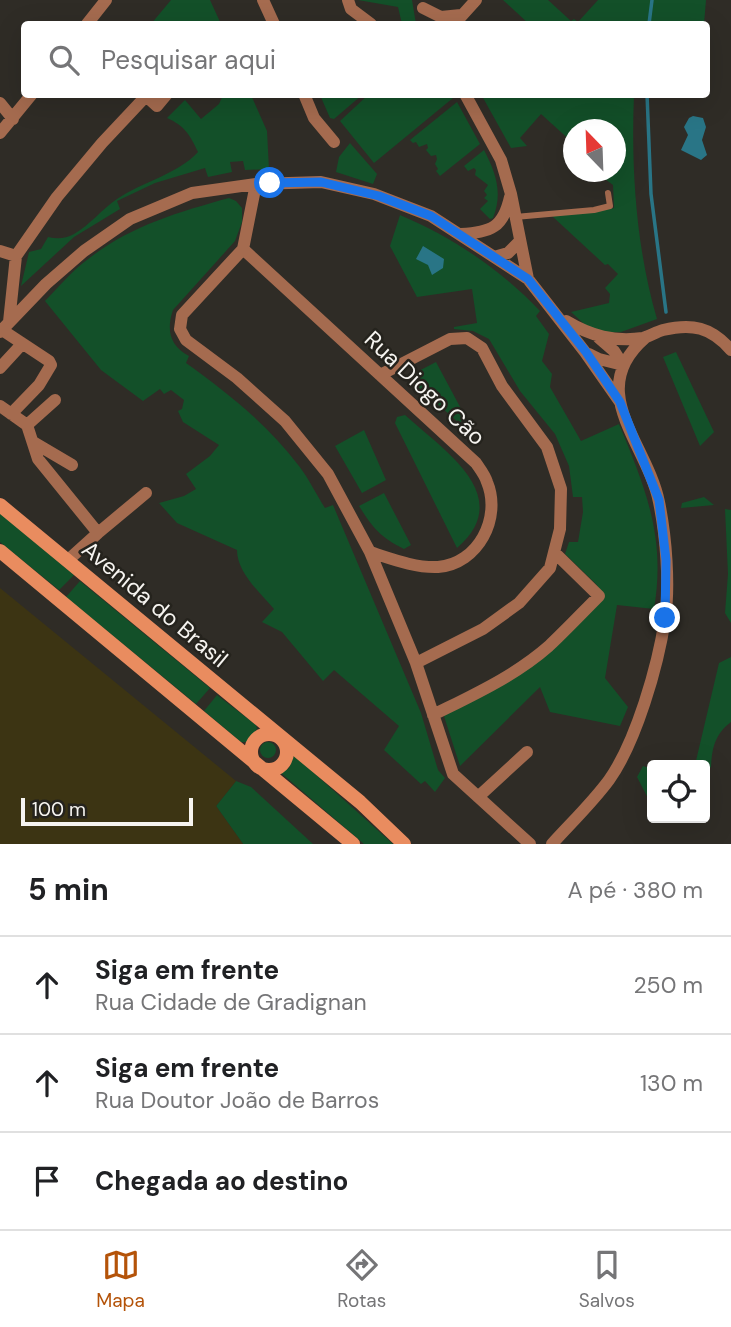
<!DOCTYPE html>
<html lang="pt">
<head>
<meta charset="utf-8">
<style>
	:root { --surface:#fff; --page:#f6f6f6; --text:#202124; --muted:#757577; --line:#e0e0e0; --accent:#b45309 }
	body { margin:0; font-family:"DM Sans",sans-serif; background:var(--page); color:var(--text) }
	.controls { position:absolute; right:21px; bottom:21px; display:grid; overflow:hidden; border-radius:7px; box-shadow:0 7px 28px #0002 }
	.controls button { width:63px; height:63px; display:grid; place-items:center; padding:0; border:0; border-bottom:2px solid var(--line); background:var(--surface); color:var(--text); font:35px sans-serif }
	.compass { position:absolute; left:563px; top:119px; width:63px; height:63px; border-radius:50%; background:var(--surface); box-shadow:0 7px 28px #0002; rotate:337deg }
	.scale { position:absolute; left:21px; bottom:18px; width:172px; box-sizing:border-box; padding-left:7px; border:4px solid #f6f4f0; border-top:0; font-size:19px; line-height:24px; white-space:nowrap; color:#f6f4f0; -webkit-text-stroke:5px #25231d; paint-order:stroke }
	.stop { position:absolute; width:21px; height:21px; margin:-16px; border:5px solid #1a73e8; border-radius:50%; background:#fff }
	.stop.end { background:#1a73e8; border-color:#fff; box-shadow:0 2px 7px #0008 }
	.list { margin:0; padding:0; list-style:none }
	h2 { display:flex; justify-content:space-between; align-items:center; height:91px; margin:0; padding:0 28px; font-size:30px }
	h2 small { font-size:23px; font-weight:400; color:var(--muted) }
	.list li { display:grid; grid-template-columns:46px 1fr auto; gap:21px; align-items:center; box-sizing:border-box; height:98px; padding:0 28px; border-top:2px solid var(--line) }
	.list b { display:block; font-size:26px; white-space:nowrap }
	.list p { margin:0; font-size:23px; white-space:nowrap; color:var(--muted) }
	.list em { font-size:23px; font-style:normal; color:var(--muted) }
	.icon { flex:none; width:38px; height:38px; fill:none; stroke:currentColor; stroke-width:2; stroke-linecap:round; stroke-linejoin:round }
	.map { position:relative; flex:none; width:731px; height:844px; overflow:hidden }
	.search { position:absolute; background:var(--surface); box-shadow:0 7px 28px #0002; left:21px; right:21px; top:21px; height:77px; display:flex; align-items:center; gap:18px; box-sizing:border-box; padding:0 24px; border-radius:7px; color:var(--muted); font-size:26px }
	.sheet { height:385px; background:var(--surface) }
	nav { display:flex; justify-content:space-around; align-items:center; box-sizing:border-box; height:98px; border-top:2px solid var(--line); background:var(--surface); font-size:19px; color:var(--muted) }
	nav a { display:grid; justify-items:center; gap:4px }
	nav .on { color:var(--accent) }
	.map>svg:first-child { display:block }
</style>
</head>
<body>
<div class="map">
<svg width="731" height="844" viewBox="0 0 731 844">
	<rect width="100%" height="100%" fill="#2f2c26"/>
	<path fill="#135029" d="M171,0H210L221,24H151Z
		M358,0H412L416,24H402L398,7Z
		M503,0H548L571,21L574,19L578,22L598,0H706L704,24H529Z
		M483,94H549L554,98L558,95H634C631,169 636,247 657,319L621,332L594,333L571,312L609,303L610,294L605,288L618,274L608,264L605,265L552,216L614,208L613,185L597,173L616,172V130H574L573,143L541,114L520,138L527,146L511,148L482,96Z
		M223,95H251L267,131L269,169L245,170L243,161L230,162L232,172L208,177L205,168L155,183L117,201L120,209L74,237L21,286L29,252L41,249L48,237C57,239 65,239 74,234C90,225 102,209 117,199C142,182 178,174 198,152C190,135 185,126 167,118L185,100L201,119L219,104Z
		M320,95H342L344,96L362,95L334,119L330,118Z
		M451,95L453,98L374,163L340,121L368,95Z
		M457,102L480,144L440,176L436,171L438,169L435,164L437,159L436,155L431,156L426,150L428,148L427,144L419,147L416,142L413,143L410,140Z
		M350,143L377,174L373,184L336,172L339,157Z
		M484,150C496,173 503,193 493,218L490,219L480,209L488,201L484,198L487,195L484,191L488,185L475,175L476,170L474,168L468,171L464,166Z
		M229,198L236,201L242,208V222L235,241L173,310C166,330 170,346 189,356L186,363C228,393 268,425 299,466C309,479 316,494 325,508L333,505L421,713L438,770L445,778L435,792L425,781L421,784L384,750L399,726L334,670L323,681L282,632L262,622L274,609C259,592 237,572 237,550L177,523L159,503L184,496L196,489L186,474L210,456L219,445L183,422L178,411L182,409L184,400L171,390L164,394L160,389L143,401L101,370L45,301C57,289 69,274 83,263C127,227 175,213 229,198Z
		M400,215C454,238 500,269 540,311L536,316L549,334L542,361L552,374L550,387L581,441L619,424C646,489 666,538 654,609L617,605L605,678L628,707L620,726L550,712L540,687L460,766L443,713L498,685L601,596L597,585L565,554L569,542H578L583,512L582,497H573L569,466L555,434L520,391L489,339L473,331L454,329V327L477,323L472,289L417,297L390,246Z
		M676,352L714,432L700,446L663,357Z
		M436,362L466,418L459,423L407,377Z
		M405,415C443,450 517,496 457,548L395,423L397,417Z
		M364,430L386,480L362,493L335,446Z
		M384,493L411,545L404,549C380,537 373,528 359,506Z
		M704,497L714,505L681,508L682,503Z
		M725,509L731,510V623L725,613L728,574Z
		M0,513L74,575L59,590L0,542Z
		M80,581L210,688L196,704L66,597Z
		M731,657V722C715,734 712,748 711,767L705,771V765H695L719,663Z
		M217,695L256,725L257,729L247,742H241L204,711Z
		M260 750a8 8 0 1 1 16 0a8 8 0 1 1-16 0Z
		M294,755L393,844H364L281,773L289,768Z
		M643,766L652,769V800L650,802L637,777Z
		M236,781L251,787L313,844H243L216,806Z"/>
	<path fill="#3c3413" d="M0,588L236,781L216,806L243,844H0Z"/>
	<path fill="#297586" d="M693,116L703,118L706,127L702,140L707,155L701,160L681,150L688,135L684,127L689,118Z
		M423,246L444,259L443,268L432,275L428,265L416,259Z"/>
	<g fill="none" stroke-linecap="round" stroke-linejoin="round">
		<path stroke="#297586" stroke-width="3.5" d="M649,24L652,0
			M647,94L651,194L666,312"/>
		<path stroke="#a56b4f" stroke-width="6" d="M515,217L594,210L610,206L608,193"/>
		<path stroke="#a56b4f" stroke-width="12" d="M263,0L274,24
			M348,0L351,9L371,24
			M423,8L441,17L461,15
			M457,21L476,0
			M87,24L106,0
			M304,94L314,118L334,142
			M465,94L501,160L511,194L528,279
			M146,96L157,106L167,94
			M0,103L13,119
			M0,133L32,94
			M256,184L243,249L476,463C480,469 485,475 487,482C502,518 478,564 438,567C415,568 392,559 370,552
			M461,234C491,232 503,228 510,197
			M243,249L182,315L180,329L186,340L237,378L285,421L328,474L370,552L416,663L453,774L530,844
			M0,251L16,256
			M494,257L508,253L520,241
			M566,321C591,336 614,342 643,338C650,336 656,332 663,330C692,323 711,327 731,350
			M9,322L16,256L57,197L102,143L148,94
			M2,330L49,361L51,365L39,385L11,414
			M0,332L46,284L84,251L130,219L192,193L256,184L321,182L374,194L431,216L528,279L585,352L620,402
			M599,338L614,351L623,365
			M589,354L599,359L623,365
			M0,368L22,344
			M380,375L450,339L467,338L482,348L502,386L547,447L561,489L560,529L550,568L519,603L483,629L416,663
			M0,406L27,425L38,459L98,533L67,561
			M27,425L55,400
			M33,442L72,465
			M98,533L146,493
			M433,715C473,695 515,676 549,646C566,630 582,613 599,596L554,552
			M478,797L527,752
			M552,844C571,823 592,803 609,780C636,742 658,666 665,619C670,585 666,536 659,502C647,443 584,391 645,338"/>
		<path stroke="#e98c5f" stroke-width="14" d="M0,505L360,802L404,844
			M0,551L353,844
			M251 752a18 18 0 1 1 36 0a18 18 0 1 1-36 0Z"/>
	</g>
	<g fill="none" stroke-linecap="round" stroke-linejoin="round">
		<path stroke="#1a73e8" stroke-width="9" d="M270,183L321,182L379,196L431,216L528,279L586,352L620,402L635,440L659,500L666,560L665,618"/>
	</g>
	<g text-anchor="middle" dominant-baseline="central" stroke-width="5" stroke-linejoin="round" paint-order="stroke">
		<g font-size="23" fill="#f6f4f0" stroke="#25231d">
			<text transform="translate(425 388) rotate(43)">Rua Diogo Cão</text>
			<text transform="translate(155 604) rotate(40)">Avenida do Brasil</text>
		</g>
	</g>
</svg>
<div class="controls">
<button><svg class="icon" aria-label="locate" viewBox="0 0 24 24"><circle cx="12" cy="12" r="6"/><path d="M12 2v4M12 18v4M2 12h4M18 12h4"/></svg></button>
</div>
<svg class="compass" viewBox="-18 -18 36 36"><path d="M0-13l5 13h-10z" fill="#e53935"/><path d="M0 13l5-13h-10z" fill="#757577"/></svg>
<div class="scale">100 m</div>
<div class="stop" style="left:270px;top:183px"></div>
<div class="stop end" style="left:665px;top:618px"></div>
<div class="search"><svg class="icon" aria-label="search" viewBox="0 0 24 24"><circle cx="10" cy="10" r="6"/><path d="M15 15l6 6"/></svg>Pesquisar aqui</div>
</div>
<section class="sheet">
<h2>5 min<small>A pé · 380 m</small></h2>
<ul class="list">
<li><svg class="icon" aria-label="ahead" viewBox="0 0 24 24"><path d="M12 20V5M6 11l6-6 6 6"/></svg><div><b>Siga em frente</b><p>Rua Cidade de Gradignan</p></div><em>250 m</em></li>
<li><svg class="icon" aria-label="ahead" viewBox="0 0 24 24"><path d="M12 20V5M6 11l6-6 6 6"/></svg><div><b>Siga em frente</b><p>Rua Doutor João de Barros</p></div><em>130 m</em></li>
<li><svg class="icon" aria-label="arrive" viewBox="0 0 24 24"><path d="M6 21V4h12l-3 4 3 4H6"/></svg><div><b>Chegada ao destino</b></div></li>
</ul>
</section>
<nav>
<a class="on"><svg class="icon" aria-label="map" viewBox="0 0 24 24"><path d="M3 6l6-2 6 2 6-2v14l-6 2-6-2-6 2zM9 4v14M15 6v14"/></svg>Mapa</a>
<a><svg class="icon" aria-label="directions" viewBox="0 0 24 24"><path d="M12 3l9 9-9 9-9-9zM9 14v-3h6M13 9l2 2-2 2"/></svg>Rotas</a>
<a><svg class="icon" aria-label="saved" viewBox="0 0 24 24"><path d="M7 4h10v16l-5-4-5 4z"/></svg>Salvos</a>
</nav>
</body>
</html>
